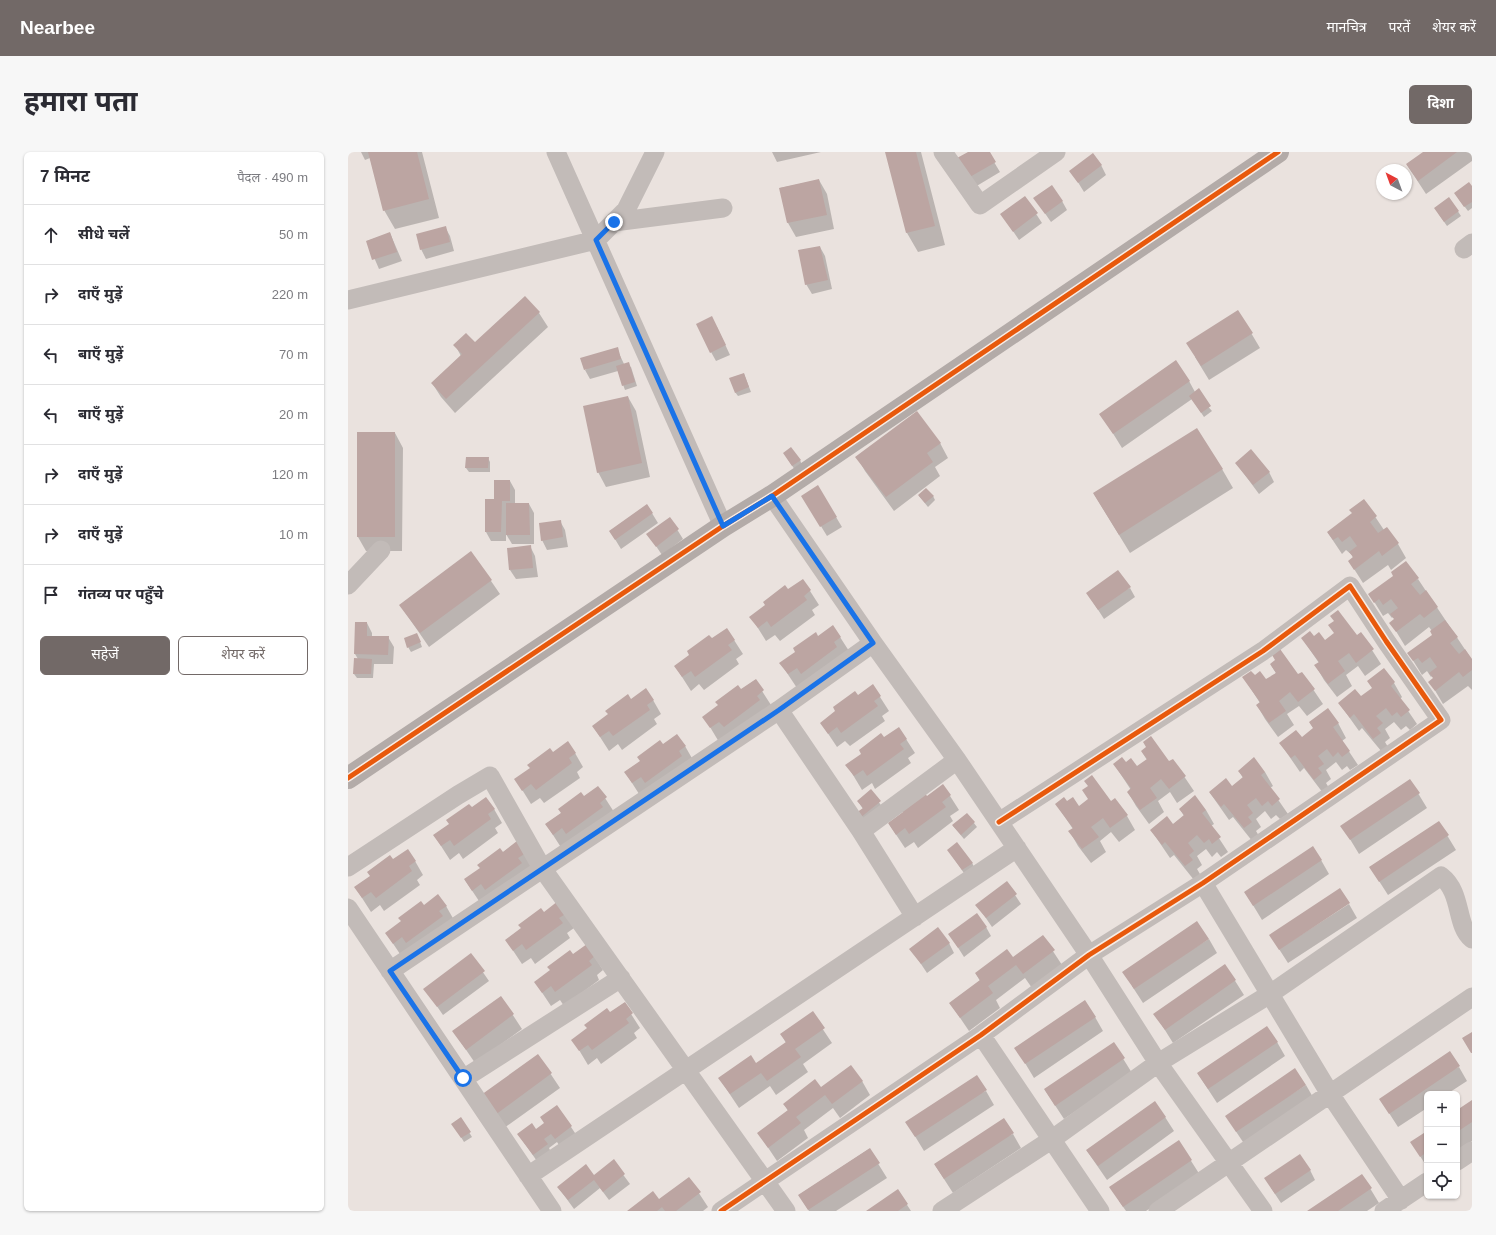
<!DOCTYPE html>
<html lang="hi">
<head>
<meta charset="utf-8">
<style>
	:root { --surface:#fff; --page:#f7f7f7; --text:#2b2b33; --muted:#7c7c81; --line:#e1e1e2; --accent:#726967 }
	body { margin:0; font-family:Helvetica,"Noto Sans Devanagari",sans-serif; background:var(--page); color:var(--text) }
	.controls { position:absolute; right:12px; bottom:12px; display:grid; overflow:hidden; border-radius:6px; box-shadow:0 1px 3px #0004 }
	.controls button { width:36px; height:36px; display:grid; place-items:center; padding:0; border:0; border-bottom:1px solid var(--line); background:var(--surface); color:var(--text); font:20px sans-serif }
	.compass { position:absolute; left:1028px; top:12px; width:36px; height:36px; border-radius:50%; background:var(--surface); box-shadow:0 1px 3px #0004; rotate:319deg }
	.stop { position:absolute; width:12px; height:12px; margin:-9px; border:3px solid #1a73e8; border-radius:50%; background:#fff }
	.stop.end { background:#1a73e8; border-color:#fff; box-shadow:0 1px 4px #0008 }
	.list { margin:0; padding:0; list-style:none }
	h2 { display:flex; justify-content:space-between; align-items:center; height:52px; margin:0; padding:0 16px; font-size:17px }
	h2 small { font-size:13px; font-weight:400; color:var(--muted) }
	.list li { display:grid; grid-template-columns:26px 1fr auto; gap:12px; align-items:center; box-sizing:border-box; height:60px; padding:0 16px; border-top:1px solid var(--line) }
	.list b { display:block; font-size:15px; white-space:nowrap }
	.list em { font-size:13px; font-style:normal; color:var(--muted) }
	.actions { display:flex; gap:8px; padding:12px 16px }
	.actions a { flex:1; padding:9px 0; border:1px solid var(--accent); border-radius:6px; text-align:center; font-size:14px; color:var(--accent) }
	.actions .main { background:var(--accent); color:#fff }
	.icon { flex:none; width:22px; height:22px; fill:none; stroke:currentColor; stroke-width:2; stroke-linecap:round; stroke-linejoin:round }
	.map { position:relative; flex:none; width:1124px; height:1059px; overflow:hidden; border-radius:6px }
	header { display:flex; align-items:center; gap:24px; box-sizing:border-box; height:56px; padding:0 20px; background:var(--accent); color:#fff }
	header strong { font-size:19px }
	nav { display:flex; gap:22px; margin-inline-start:auto; font-size:14px }
	.intro { display:flex; align-items:center; justify-content:space-between; box-sizing:border-box; height:96px; padding:0 24px }
	h1 { margin:0; font-size:28px }
	.button { padding:10px 18px; border-radius:6px; background:var(--accent); color:#fff; font-size:14px; font-weight:700 }
	main { display:flex; gap:24px; padding:0 24px }
	aside { flex:1; background:var(--surface); border-radius:6px; box-shadow:0 1px 3px #0004 }
	.map>svg:first-child { display:block }
</style>
</head>
<body>
<header>
<strong>Nearbee</strong>
<nav><a>मानचित्र</a><a>परतें</a><a>शेयर करें</a></nav>
</header>
<div class="intro"><h1>हमारा पता</h1><a class="button">दिशा</a></div>
<main>
<aside>
<h2>7 मिनट<small>पैदल · 490 m</small></h2>
<ul class="list">
<li><svg class="icon" aria-label="ahead" viewBox="0 0 24 24"><path d="M12 20V5M6 11l6-6 6 6"/></svg><div><b>सीधे चलें</b></div><em>50 m</em></li>
<li><svg class="icon" aria-label="right" viewBox="0 0 24 24"><path d="M7 20v-9h11M14 6l5 5-5 5"/></svg><div><b>दाएँ मुड़ें</b></div><em>220 m</em></li>
<li><svg class="icon" aria-label="left" viewBox="0 0 24 24"><path d="M17 20v-9H6M10 6l-5 5 5 5"/></svg><div><b>बाएँ मुड़ें</b></div><em>70 m</em></li>
<li><svg class="icon" aria-label="left" viewBox="0 0 24 24"><path d="M17 20v-9H6M10 6l-5 5 5 5"/></svg><div><b>बाएँ मुड़ें</b></div><em>20 m</em></li>
<li><svg class="icon" aria-label="right" viewBox="0 0 24 24"><path d="M7 20v-9h11M14 6l5 5-5 5"/></svg><div><b>दाएँ मुड़ें</b></div><em>120 m</em></li>
<li><svg class="icon" aria-label="right" viewBox="0 0 24 24"><path d="M7 20v-9h11M14 6l5 5-5 5"/></svg><div><b>दाएँ मुड़ें</b></div><em>10 m</em></li>
<li><svg class="icon" aria-label="arrive" viewBox="0 0 24 24"><path d="M6 21V4h12l-3 4 3 4H6"/></svg><div><b>गंतव्य पर पहुँचे</b></div></li>
</ul>
<div class="actions"><a class="main">सहेजें</a><a>शेयर करें</a></div>
</aside>
<div class="map">
<svg width="1124" height="1059" viewBox="0 0 1124 1059">
	<rect width="100%" height="100%" fill="#eae2de"/>
	<path fill="#0003" d="M13,0H74L91,66L47,77L36,58L22,6L17,8Z
		M424,0H473L429,10Z
		M538,0H573L597,93L570,100L559,81Z
		M622,0H640L652,20L627,35L610,7Z
		M1077,0H1124V9L1078,42L1059,13Z
		M753,13L758,23L736,40L723,19Z
		M471,28L479,42L486,77L448,85L440,71L432,36Z
		M1124,36V56L1120,59L1110,46Z
		M677,45L694,71L671,88L654,63Z
		M1101,46L1113,64L1099,74L1090,61Z
		M687,47L714,49L719,58L703,70Z
		M97,75L102,84L106,99L78,107L73,97Z
		M42,81L54,109L31,117L19,89Z
		M472,95L477,104L484,137L464,142L458,132Z
		M177,145L191,161L200,175L107,261L93,245L84,231L113,204L107,193L127,191Z
		M890,159L912,196L861,228L847,205Z
		M369,175L382,203L368,209L363,200Z
		M269,197L276,212L283,215L289,234L277,238L270,219L242,227L237,218Z
		M396,222L403,240L390,244L387,240Z
		M841,229L847,240L864,259L856,265L844,247L774,296L753,262Z
		M280,245L288,259L302,325L258,335L250,320Z
		M10,281H47L55,296L54,399H18L10,385Z
		M592,291L600,306L587,315L592,324L546,359L517,319L509,305Z
		M140,306L142,310V320H121L118,316Z
		M439,306L452,308L454,313L447,318Z
		M888,311L921,320L926,330L911,342Z
		M874,317L885,336L782,401L746,342Z
		M162,329L167,338V352H181L186,361V392H164L158,382V389H143L138,380L147,348Z
		M470,335L494,375L479,384L460,353Z
		M571,344H585L587,348L580,355Z
		M1016,348L1036,378L1038,376L1050,392L1058,406L1043,418L1040,413L1015,431L1001,409L1005,406L1004,403L998,398L994,402L980,381L1005,362Z
		M299,353L310,371L273,397L262,379Z
		M322,366L335,387L314,403L300,382Z
		M212,369L217,378L220,395L199,398L194,388Z
		M182,394L187,404L190,425L168,427L162,418Z
		M123,400L152,442L81,495L52,453Z
		M1070,427L1124,508V538L1120,534L1095,552L1082,530L1086,527L1084,524L1083,525L1079,519L1074,523L1061,502L1085,483L1084,479L1081,475L1057,494L1043,471L1047,468L1045,465L1044,466L1040,461L1035,464L1022,443Z
		M455,428L471,453L464,458L467,463L432,489L427,483L418,489L403,465Z
		M782,436L787,445L756,467L745,450Z
		M19,471L24,481V485H40L46,495L45,512H26L25,526H9L6,522L10,507L7,502Z
		M1013,481L1033,512L1017,524L1010,514L998,523L1004,534L989,545L976,528L968,514L971,511L954,486L965,485L977,489L1009,484Z
		M470,485H492L501,499L449,536L433,512Z
		M71,487L74,495L63,500L60,495Z
		M386,488L395,502L388,507L391,512L356,538L351,532L343,539L327,514Z
		M923,513L950,524L954,521L975,552L959,564L951,554L939,562L946,573L930,585L917,567L909,553L912,551L896,526L907,525L918,529L928,521Z
		M1035,518L1046,531L1054,545L1052,547L1069,572L1062,578L1058,574L1053,578L1046,570L1037,577L1042,586L1037,590L1040,595L1034,600L1014,576L1011,579L991,551L1013,546L1024,537Z
		M407,528L423,553L371,590L356,565Z
		M525,534L541,559L534,564L537,569L502,594L497,589L489,595L473,571Z
		M283,548H305L313,562L306,567L309,572L274,598L270,592L261,599L245,574Z
		M962,571H990L998,586L994,589L1010,613L1002,618L999,614L994,618L988,610L978,618L983,627L978,631L981,636L975,641L956,616L952,620L932,591L954,586L966,577Z
		M536,587H558L567,601L560,606L563,611L527,637L524,631L514,638L499,613Z
		M315,594H337L345,608L293,645L277,620Z
		M794,600L821,611L825,608L846,639L829,651L822,640L810,649L816,660L801,672L788,654L780,640L783,638L766,612H778L789,616L799,608Z
		M205,601H227L235,615L229,620L232,626L196,651L192,646L183,652L168,628Z
		M891,619L917,620L925,634L922,636L940,662L932,667L928,663L923,667L917,659L908,667L913,675L908,679L911,684L905,690L885,665L881,668L862,641L884,635L895,626Z
		M1062,628L1079,656L1011,702L994,674Z
		M595,633L611,658L602,664L605,669L570,696L566,690L557,696L541,672Z
		M250,635L266,660L214,697L198,672Z
		M523,639L537,659L515,671L510,662L515,657L510,649Z
		M762,650L779,664L787,678L771,690L763,680L752,689L758,700L743,711L730,694L722,680L725,677L708,652L719,651L730,655Z
		M124,657H146L154,671L147,676L150,681L115,707L111,701L102,708L86,683Z
		M832,657L858,658L866,672L863,674L880,700L873,705L869,700L864,705L858,697L849,704L854,713L849,717L852,722L846,728L826,703L822,706L803,678L824,673L836,664Z
		M619,662L629,675L616,687L605,674Z
		M1091,670L1108,698L1040,743L1022,715Z
		M169,690L185,715L133,752L117,728Z
		M600,698L624,711L629,720L620,727Z
		M973,708L981,722L914,768L897,740Z
		M45,709H67L75,723L69,728L72,733L36,759L32,753L23,760L7,735Z
		M659,731L673,752L644,775L629,753Z
		M210,751L226,776L219,781L222,786L187,812L183,806L174,812L158,788Z
		M1001,752L1009,766L940,811L931,797Z
		M76,754H98L106,768L54,805L38,781Z
		M638,775L643,784L616,805L602,783Z
		M695,784L714,813L684,836L677,826L648,848L652,856L621,879L602,851L632,829L628,822L665,807Z
		M861,787L869,801L795,851L784,834Z
		M601,791L606,801L579,821L563,797Z
		M239,793L255,818L249,823L251,828L216,854L212,848L203,854L187,830Z
		M123,803L141,829L95,863L77,837Z
		M877,813L896,843L825,891L807,862Z
		M153,845L174,877L127,911L106,880Z
		M276,851L292,876L286,881L289,886L253,912L249,906L240,913L225,888Z
		M464,861L484,891L455,912L460,920L428,943L422,934L391,956L371,926L408,912L438,891L433,882Z
		M747,865L755,879L686,926L668,896Z
		M929,890L937,904L869,951L850,922Z
		M766,892L784,921L716,967L697,938Z
		M190,903L212,936L156,976L143,958Z
		M1111,915L1119,929L1099,942H1079V956L1050,975L1032,947Z
		M514,929L522,943L492,966L485,956L456,978L460,986L429,1009L411,982L440,959L436,952L473,937Z
		M958,933L966,947L897,993L887,978Z
		M638,939L646,953L576,999L559,971Z
		M1124,949V989L1109,1000V960Z
		M209,954L229,984L213,996L209,990L201,996L204,1002L191,1012L170,982L188,978L197,972Z
		M817,965L826,979L759,1028L739,999Z
		M113,967L124,985L116,990L105,972Z
		M1079,980V1015L1072,1004Z
		M665,982L673,996L605,1041L587,1013Z
		M831,990L852,1023L798,1059H778L771,1049Z
		M521,997L539,1026L488,1059H461L451,1043Z
		M265,1009L282,1032L261,1048L252,1036L226,1057L210,1035L246,1024Z
		M962,1018L967,1028L933,1051L923,1036Z
		M1014,1023L1031,1051L1019,1059H961Z
		M341,1026L360,1055L355,1059H280L311,1049Z
		M550,1039L563,1059H519Z"/>
	<path fill="#bca5a2" d="M20,0H69L81,47L35,59Z
		M537,0H568L587,74L558,81Z
		M620,0H642L648,10L620,26L609,6Z
		M1075,0H1109L1070,29L1058,12Z
		M745,1L754,13L730,31L721,19Z
		M471,27L479,63L439,71L431,36Z
		M1121,30L1124,34V50L1116,55L1106,41Z
		M704,33L715,49L697,62L685,46Z
		M677,44L690,61L665,80L652,62Z
		M1101,45L1111,59L1096,70L1086,56Z
		M98,74L102,90L72,98L68,82Z
		M42,80L49,100L24,108L18,89Z
		M472,94L480,128L457,133L450,98Z
		M177,144L192,160L98,247L83,231L114,202L105,193L118,181L127,190Z
		M890,158L905,181L853,214L838,191Z
		M364,164L378,193L362,201L348,172Z
		M270,195L273,207L236,218L232,206Z
		M828,208L842,229L765,282L751,262Z
		M281,210L287,230L274,234L268,214Z
		M396,221L401,235L387,241L381,226Z
		M851,236L863,254L853,261L841,244Z
		M280,244L294,311L249,321L235,254Z
		M569,259L593,291L579,301L585,310L538,345L507,305Z
		M849,276L875,317L771,383L745,341Z
		M9,280H47V385H9Z
		M443,295L453,308L444,314L435,301Z
		M903,297L922,320L905,333L887,311Z
		M118,305H141L140,316H117Z
		M146,328H162V349H154L153,380H137V347H146Z
		M470,333L489,365L472,375L453,344Z
		M578,336L586,344L577,351L570,343Z
		M1016,347L1029,364L1022,370L1030,381L1039,375L1051,391L1034,404L1031,399L1006,418L1000,409L1005,405L1001,400L1009,394L1002,384L994,390L990,385L985,388L979,380L1004,361L1001,358Z
		M158,351H181L182,383H158Z
		M299,352L305,361L267,388L261,379Z
		M322,365L331,377L308,395L298,382Z
		M213,368L215,385L193,389L191,371Z
		M183,393L185,416L161,418L159,396Z
		M123,399L144,428L72,481L51,453Z
		M1058,409L1071,426L1063,432L1072,443L1078,438L1090,455L1076,466L1072,462L1048,480L1041,471L1046,467L1042,462L1050,456L1043,447L1035,453L1031,447L1026,451L1020,442L1045,424L1043,420Z
		M770,418L783,435L750,458L738,441Z
		M455,427L463,438L456,444L459,448L423,475L419,469L410,476L401,465L417,453L415,450L437,433L440,437Z
		M990,458L1009,483L1013,480L1026,497L1008,511L1001,501L990,509L997,519L980,532L966,513L971,510L953,486L962,479L966,484L971,480L977,488L986,481L980,473L986,469L982,464Z
		M1097,468L1110,485L1102,491L1111,502L1117,497L1124,507V518L1115,525L1111,520L1087,539L1080,530L1085,526L1081,521L1089,515L1082,505L1074,511L1070,506L1065,509L1059,501L1084,483L1082,479Z
		M7,470H19V484H41L40,503L6,502Z
		M485,473L493,485L486,490L489,495L453,522L449,516L440,522L431,511L447,500L445,496L468,480L470,484Z
		M379,476L387,488L380,493L384,498L347,525L343,519L334,525L326,514L341,503L339,499L361,483L364,486Z
		M69,481L73,490L59,496L56,486Z
		M932,497L950,522L954,520L967,537L950,550L942,540L931,549L938,559L921,571L908,553L912,550L894,525L903,519L907,523L912,519L918,527L928,521L922,512L927,508L924,503Z
		M6,506L24,507L23,522H5Z
		M1036,516L1047,530L1043,534L1062,558L1053,565L1049,560L1044,564L1038,556L1028,564L1035,571L1029,576L1033,581L1025,587L1006,562L1002,566L990,551L1007,537L1013,544L1024,536L1019,529Z
		M408,527L416,538L409,544L412,548L376,575L371,570L362,576L354,565L370,553L367,550L390,533L393,537Z
		M525,532L533,544L526,549L530,554L493,581L489,575L480,582L472,571L487,559L485,555L507,539L510,543Z
		M298,536L306,548L299,553L302,558L265,584L261,579L252,585L244,574L260,562L257,559L280,542L283,547Z
		M980,556L991,571L985,575L1002,599L994,605L990,600L985,605L979,597L970,604L976,612L970,616L974,621L966,628L947,603L943,606L931,591L948,578L954,585L965,576L961,570Z
		M551,575L559,587L552,592L556,597L519,624L515,618L506,624L497,613L513,602L511,598L533,581L536,585Z
		M329,582L338,594L331,599L334,604L297,631L293,625L284,631L276,620L292,609L289,605L312,588L315,592Z
		M803,584L821,609L825,607L838,624L821,637L813,627L802,636L809,646L792,658L779,640L783,636L765,612L774,605L778,610L783,606L789,614L799,607L793,599L798,595L795,590Z
		M220,589L228,601L221,606L224,611L188,638L183,632L174,639L166,627L182,616L179,613L202,596L205,600Z
		M906,605L917,620L913,623L932,647L924,654L920,649L914,654L908,646L899,653L905,661L900,665L904,670L896,676L876,652L873,655L861,640L878,626L884,634L895,625L890,619Z
		M744,623L763,649L767,646L780,663L762,676L755,666L743,675L751,685L734,697L720,679L725,676L707,652L716,645L719,649L725,645L731,654L740,647L734,638L740,634L736,629Z
		M1062,627L1072,641L1002,688L992,674Z
		M595,632L603,643L594,650L598,655L561,682L557,676L548,683L540,671L555,660L553,657L576,640L579,644Z
		M250,634L259,645L252,651L255,655L218,682L214,676L205,683L197,672L213,661L210,657L233,640L236,644Z
		M523,637L533,649L512,666L508,661L515,656L509,649Z
		M847,643L858,658L854,661L873,685L864,692L861,687L856,691L849,683L840,691L846,699L841,703L845,708L837,714L817,690L814,693L802,678L819,664L825,672L836,663L831,657Z
		M138,645L147,657L140,662L143,667L106,694L102,688L93,694L85,683L101,672L98,668L121,652L124,655Z
		M619,661L627,670L613,683L604,673Z
		M1091,669L1101,683L1031,730L1021,715Z
		M169,689L178,701L170,706L174,711L137,738L133,732L124,739L116,727L132,716L129,713L152,696L155,700Z
		M609,690L625,711L614,718L599,698Z
		M965,694L974,708L905,754L896,740Z
		M60,697L68,709L61,714L64,719L28,746L23,740L14,746L6,735L22,724L19,720L42,703L45,707Z
		M659,729L669,742L638,766L627,753Z
		M992,736L1002,751L931,798L921,783Z
		M90,742L99,754L91,759L95,764L58,791L54,785L45,792L37,781L53,769L50,766L73,749L76,753Z
		M210,749L219,761L211,766L215,771L178,798L174,792L165,799L157,788L173,776L170,773L193,756L196,760Z
		M629,761L639,775L610,796L600,782Z
		M849,769L861,787L786,837L774,820Z
		M590,775L602,791L573,812L561,797Z
		M695,783L707,798L675,822L668,813L640,834L645,841L612,866L601,851L632,828L627,821L659,797L665,805Z
		M239,792L248,803L241,809L244,813L207,840L203,834L194,841L186,830L202,818L199,815L222,798L225,802Z
		M123,801L137,819L89,855L75,837Z
		M877,812L888,828L817,878L805,862Z
		M153,844L166,862L118,898L104,879Z
		M737,848L748,865L677,912L666,896Z
		M277,850L285,861L278,867L281,871L244,898L240,893L231,899L223,888L239,876L236,873L259,856L262,860Z
		M465,859L477,876L447,897L453,905L419,929L413,921L382,942L370,926L403,903L408,911L438,890L432,882Z
		M919,874L930,890L860,937L849,921Z
		M1124,880V901H1123L1114,886Z
		M766,890L777,906L707,954L696,937Z
		M1102,899L1112,914L1041,962L1031,947Z
		M190,902L204,921L147,963L133,943Z
		M503,913L515,929L484,952L477,943L448,965L453,971L420,996L409,981L440,958L435,952L467,927L473,935Z
		M947,916L958,933L888,980L877,964Z
		M629,923L639,938L567,985L557,970Z
		M1124,948V970L1109,980V958Z
		M807,949L818,965L750,1014L738,998Z
		M209,953L224,974L207,987L203,982L196,987L200,992L185,1003L169,982L184,971L188,977L196,971L192,965Z
		M113,965L123,980L113,986L103,972Z
		M656,966L666,981L596,1027L586,1012Z
		M1079,979V1000L1072,1005L1062,990Z
		M831,988L844,1008L775,1055L761,1035Z
		M522,996L532,1011L460,1058L450,1043Z
		M952,1002L963,1018L927,1042L916,1026Z
		M266,1007L277,1022L255,1040L246,1028L220,1048L209,1035L238,1012L246,1023Z
		M1014,1022L1024,1036L990,1059H959Z
		M341,1025L353,1040L328,1059H317L314,1055L309,1059H279L305,1039L311,1047Z
		M550,1037L560,1052L550,1059H518Z"/>
	<g fill="none" stroke-linecap="round" stroke-linejoin="round">
		<path stroke="#c2bbb8" stroke-width="19" d="M208,0L375,374
			M595,0L632,53L708,0
			M266,70L375,56
			M1116,97L1124,91
			M0,148L248,88L278,58L307,0
			M424,344L525,491L609,608L741,803L810,911L915,1059
			M0,433L33,398
			M431,558L513,679L567,765
			M513,679L609,608
			M0,715L110,643L142,624L194,716L438,1059
			M855,731L982,942L1053,1048
			M0,756L204,1059
			M42,819L431,558L525,491
			M633,883L752,1059
			M115,927L273,826
			M1109,1009L1124,999
			M180,1024L669,696
			M373,1059L633,883L741,803L855,731L1093,568L1038,489L1002,434L915,499L651,670
			M594,1059L703,988L810,911L922,842L1093,724C1115,741 1107,773 1124,787
			M810,1059L1124,845
			M1036,1059L1079,1030"/>
		<path stroke="#b3aba8" stroke-width="22" d="M0,626L375,374L424,344L930,0"/>
		<g stroke="#f7ece5" stroke-width="8">
			<path id="cycleway" d="M0,626L375,374L424,344L930,0
				M373,1059L633,883L741,803L855,731L1093,568L1038,489L1002,434L915,499L651,670"/>
		</g>
		<use href="#cycleway" stroke="#e8590c" stroke-width="5"/>
	</g>
	<g fill="none" stroke-linecap="round" stroke-linejoin="round">
		<path stroke="#1a73e8" stroke-width="5" d="M115,926L42,819L431,558L525,491L424,344L375,374L248,88L266,70"/>
	</g>
</svg>
<div class="controls">
<button>+</button>
<button>−</button>
<button><svg class="icon" aria-label="locate" viewBox="0 0 24 24"><circle cx="12" cy="12" r="6"/><path d="M12 2v4M12 18v4M2 12h4M18 12h4"/></svg></button>
</div>
<svg class="compass" viewBox="-18 -18 36 36"><path d="M0-13l5 13h-10z" fill="#e53935"/><path d="M0 13l5-13h-10z" fill="#7c7c81"/></svg>
<div class="stop" style="left:115px;top:926px"></div>
<div class="stop end" style="left:266px;top:70px"></div>
</div>
</main>
</body>
</html>
